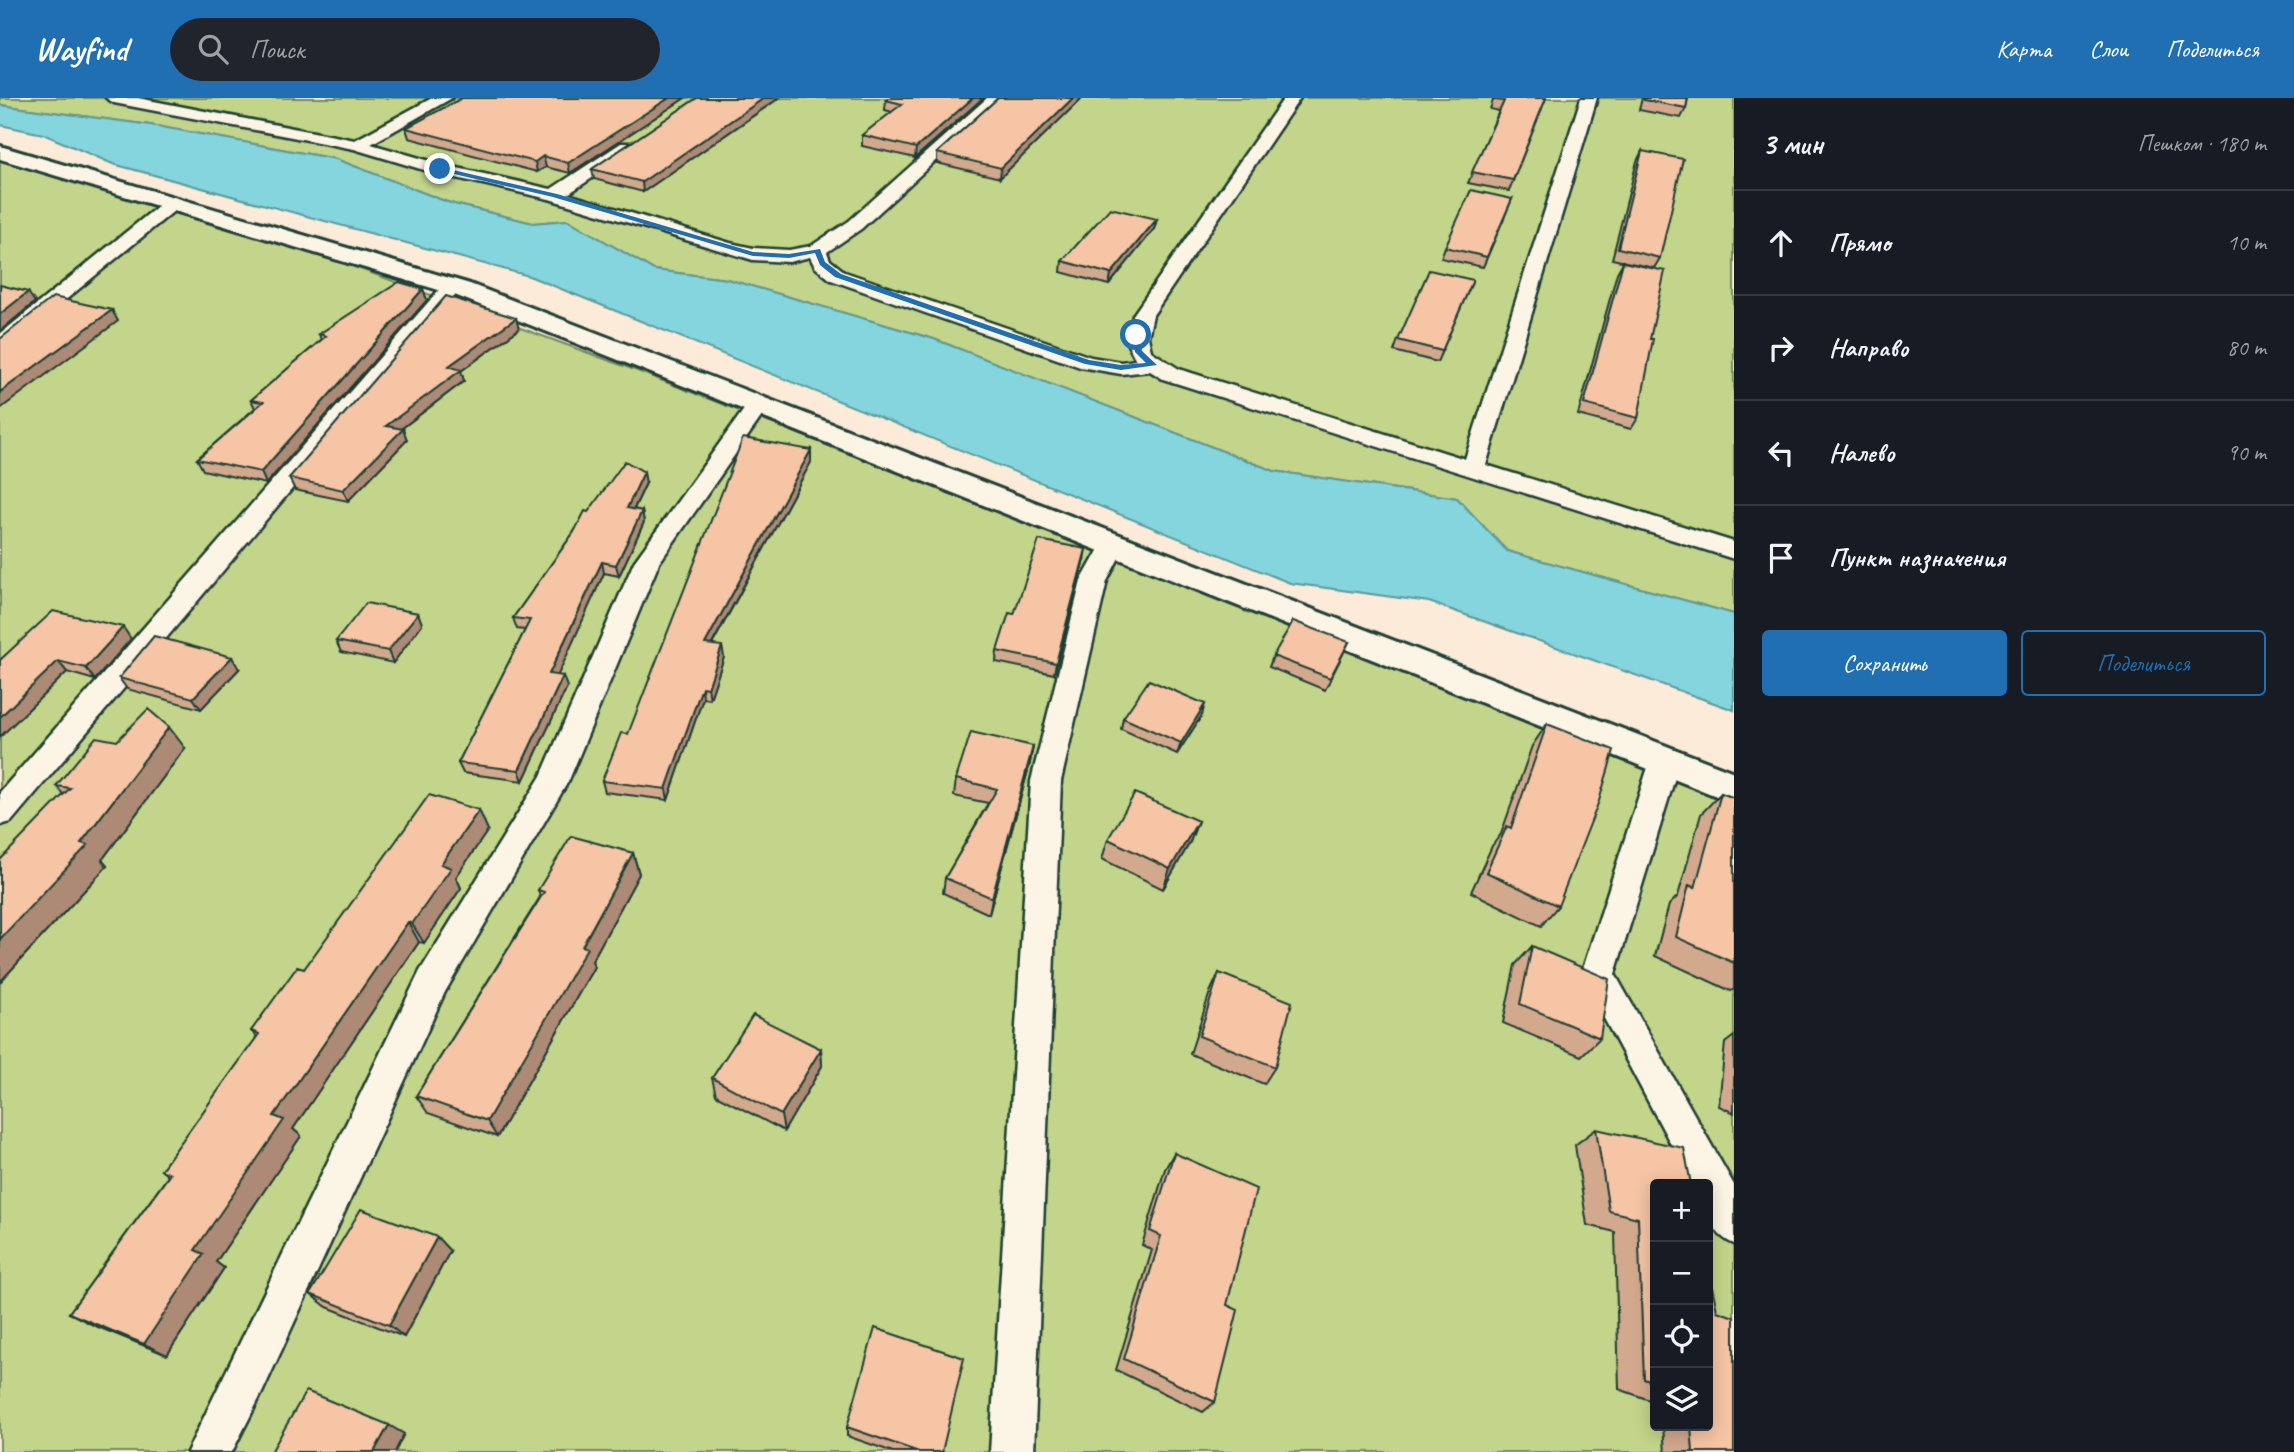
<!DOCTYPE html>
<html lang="ru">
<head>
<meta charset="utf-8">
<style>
	:root { --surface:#171b24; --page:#20242c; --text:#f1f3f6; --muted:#9ea1a6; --line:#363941; --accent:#1f6fb2 }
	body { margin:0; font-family:Caveat,sans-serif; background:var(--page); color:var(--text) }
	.controls { position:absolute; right:21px; bottom:21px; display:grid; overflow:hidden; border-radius:7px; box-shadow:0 4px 18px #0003 }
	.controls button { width:63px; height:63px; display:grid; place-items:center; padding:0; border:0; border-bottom:2px solid var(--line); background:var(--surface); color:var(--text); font:35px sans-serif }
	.stop { position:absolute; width:21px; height:21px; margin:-16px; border:5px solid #1f6fb2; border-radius:50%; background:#fff }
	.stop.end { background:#1f6fb2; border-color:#fff; box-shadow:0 2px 7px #0008 }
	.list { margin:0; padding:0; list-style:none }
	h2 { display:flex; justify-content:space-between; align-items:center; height:91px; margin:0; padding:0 28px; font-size:30px }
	h2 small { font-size:23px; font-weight:400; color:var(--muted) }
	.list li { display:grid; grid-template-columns:46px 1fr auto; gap:21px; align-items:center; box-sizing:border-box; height:105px; padding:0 28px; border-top:2px solid var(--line) }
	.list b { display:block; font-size:26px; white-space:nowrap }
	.list em { font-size:23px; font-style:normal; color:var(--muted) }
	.actions { display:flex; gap:14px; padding:21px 28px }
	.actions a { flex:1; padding:16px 0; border:2px solid var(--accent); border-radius:7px; text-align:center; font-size:24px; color:var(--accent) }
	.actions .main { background:var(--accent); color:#fff }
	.icon { flex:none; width:38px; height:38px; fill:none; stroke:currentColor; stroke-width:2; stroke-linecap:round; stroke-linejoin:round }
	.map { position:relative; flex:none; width:1734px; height:1354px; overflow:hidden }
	header { display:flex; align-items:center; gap:42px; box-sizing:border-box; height:98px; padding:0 35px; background:var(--accent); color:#fff }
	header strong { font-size:33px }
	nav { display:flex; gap:38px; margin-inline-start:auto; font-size:24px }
	.search { width:490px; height:63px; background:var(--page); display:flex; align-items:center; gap:18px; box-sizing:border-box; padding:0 24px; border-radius:38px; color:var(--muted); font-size:26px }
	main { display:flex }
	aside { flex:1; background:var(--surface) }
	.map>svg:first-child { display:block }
</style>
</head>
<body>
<header>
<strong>Wayfind</strong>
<div class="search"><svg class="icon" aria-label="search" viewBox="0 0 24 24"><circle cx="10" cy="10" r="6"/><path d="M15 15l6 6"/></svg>Поиск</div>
<nav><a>Карта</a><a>Слои</a><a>Поделиться</a></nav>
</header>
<main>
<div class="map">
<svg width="1734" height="1354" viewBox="0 0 1734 1354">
	<rect width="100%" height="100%" fill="#fbebd8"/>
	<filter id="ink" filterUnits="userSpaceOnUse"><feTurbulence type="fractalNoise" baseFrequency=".0143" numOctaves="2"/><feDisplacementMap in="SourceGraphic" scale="14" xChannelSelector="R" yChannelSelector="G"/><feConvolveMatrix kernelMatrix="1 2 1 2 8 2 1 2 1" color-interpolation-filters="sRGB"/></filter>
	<g filter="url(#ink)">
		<path fill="#c3d58a" stroke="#71895f" stroke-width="2" fill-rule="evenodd" d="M0,0H1734V516L1507,453L1457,400L1274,373L934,241L727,181L654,172L568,122L533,125L450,105L336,61L151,27L0,7Z
			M0,60L355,169L640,274L1734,702V1354H0ZM1655,1086H1708V1328H1655Z"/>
		<path fill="#84d5de" stroke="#5c989a" stroke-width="2" d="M0,7L151,27L336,61L450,105L533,125L568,122L654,172L727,181L934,241L1274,373L1457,400L1507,453L1734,516V612L1429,504L1290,485L529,178L113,66L43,36L0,27Z"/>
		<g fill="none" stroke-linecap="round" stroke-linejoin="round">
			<g stroke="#1f3d34" stroke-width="5">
				<path id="lane" d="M106,0H138L355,42L432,0H452L371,46L444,67L551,91L621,45H633L635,49L633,53L568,96L730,145L753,150L789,152L811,148L849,123L987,0H1004L861,131L827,154L830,162L845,174L1091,259L1121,264L1136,262L1128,247L1133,217L1284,0H1300L1153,217L1148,239L1151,253L1179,271L1465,361L1581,0H1597L1486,367L1734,444V461L1163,281L1150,273L1121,276L1080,269L831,182L815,169L810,159L789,164L753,162L549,101L434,75L354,51L114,5Z
					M174,99L183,104L180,108L7,250L0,252V236L168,100Z
					M452,183L459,185L462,189L459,193L11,724L0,727V694L445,185Z
					M758,301L766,303L769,308L659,465L569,682L445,894L262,1295L232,1354H187L420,873L541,678L634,464L750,303Z
					M1113,440L1122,442L1125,448L1107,483L1061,683L1034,1354H990L1031,683L1081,483L1104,442Z
					M1665,652L1675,655L1680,663L1615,876L1734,1087V1146C1708,1135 1708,1112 1708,1086H1692L1581,877L1650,663L1655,655Z"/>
			</g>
			<g stroke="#1f3d34" stroke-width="6">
				<path id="street" d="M0,48L470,186L1734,674V705L452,196L0,61Z"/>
			</g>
			<use href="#lane" fill="#fcf5e5" fill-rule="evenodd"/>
			<use href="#street" fill="#fcf5e5" fill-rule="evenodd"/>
		</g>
		<path fill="#d3a98e" stroke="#1f3d34" stroke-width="2" d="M685,0L570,75L546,69L537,74L409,40L406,30Z
			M697,0H779L643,94L594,81L592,71Z
			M983,0L915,60L862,48V37L892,14L885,12L886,2Z
			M998,0H1082L1000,80L937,65V55Z
			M1494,0H1546L1509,93L1468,85L1499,13L1490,11Z
			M1642,0H1688L1686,10L1681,20L1639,12Z
			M1642,53L1660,160L1654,170L1612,161L1637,63Z
			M1512,101L1483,169L1441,160L1445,149Z
			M1157,121L1154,131L1109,187L1061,174L1062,163Z
			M1623,164L1650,241L1638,320L1631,331L1578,317L1617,175Z
			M1473,182L1437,264L1394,253L1398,242Z
			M423,191L427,202L266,386L203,372L197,361L255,310L251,302L321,242L319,236Z
			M519,231L461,273L464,283L401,331H403L407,342L348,403L295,392L289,380Z
			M811,352V364L712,547L724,559L710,601L703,600L668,702L605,694L602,683L628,636Z
			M646,385L634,411L642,413L644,424L619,478L604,475L557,577L567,589L523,683L463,675L458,665L525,532L517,531L513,520L588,414Z
			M1084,462L1054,576L996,564L997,553L1014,516Z
			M418,515L422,526L393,565L341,554L336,543Z
			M131,541L95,582L67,574L0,639V562Z
			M1349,544L1325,592L1269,569L1273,558Z
			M239,571L201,611L127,591L119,580Z
			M1202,617L1177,656L1121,631L1123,620Z
			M1547,626L1558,808L1541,828L1471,794L1492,748L1501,736L1532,648Z
			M117,643L185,650L102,762L107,768L0,884L64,697L56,688Z
			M1033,648L1030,665L989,816L943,795L945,780L988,705L954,698L956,681Z
			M1721,695L1734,700V891L1731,893L1655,858L1669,807L1678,798L1701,716Z
			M1198,723L1190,744L1163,791L1102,761L1108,741Z
			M488,732L456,779L461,790L424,845L419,844L293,1031L301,1038L216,1164L224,1170L167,1257L93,1227L69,1215L168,1078L161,1072L257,939L251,933L304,871Z
			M633,755L639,776L592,863L594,869L497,1039L428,1015L416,998L540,799L538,792Z
			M1532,848L1600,940L1581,958L1503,925L1515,867Z
			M1219,875L1275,969L1264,986L1190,956L1210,894Z
			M1734,938V1015L1719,1008L1725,945Z
			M821,951L822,968L784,1033L716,997L712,980Z
			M1596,1031L1655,1086V1304L1619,1291L1615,1134L1587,1127L1575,1047Z
			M1174,1055L1227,1207L1215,1304L1203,1314L1116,1272L1152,1152L1142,1147L1165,1071Z
			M450,1153L404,1239L327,1209L310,1196Z
			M1663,1328H1708L1734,1354H1665Z
			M847,1329L942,1354H893L847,1338Z"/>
		<path fill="#ac8a74" stroke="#1f3d34" stroke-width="2" d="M669,0H685L570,75L568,65Z
			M764,0H779L643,94L642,84Z
			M973,0H983L915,60L916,50Z
			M1073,0H1082L1000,80L1001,70Z
			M543,58L546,69L537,74L535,64Z
			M1157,121L1154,131L1109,187L1111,176Z
			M423,191L427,202L266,386L261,374Z
			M28,194L35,204L0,233V216Z
			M112,212L118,223L0,311V294Z
			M516,220L519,231L461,273L464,283L390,339L386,328L449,268Z
			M403,331L407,342L348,403L343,392Z
			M811,352V364L706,557L705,546Z
			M644,374L646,385L629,421L627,410Z
			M642,413L644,424L619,478L616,467Z
			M1086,451L1084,462L1054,576L1056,565Z
			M602,464L604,475L553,588L549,576Z
			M418,515L422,526L393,565L388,553Z
			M123,529L131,541L95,582L86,570Z
			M722,548L724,559L710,601L708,590Z
			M232,559L239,571L201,611L193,600Z
			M58,563L67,574L0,639V619Z
			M563,578L567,589L523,683L519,672Z
			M702,589L703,600L668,702L666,691Z
			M1205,606L1202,617L1177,656L1181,645Z
			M169,629L185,650L102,762L107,768L0,884V841L81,745Z
			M1033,648L1030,665L989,816L992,800Z
			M479,712L488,732L456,779L461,790L424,845L412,826L441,766Z
			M1198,723L1190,744L1163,791L1170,771Z
			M633,755L639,776L592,863L594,869L497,1039L487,1023Z
			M408,824L419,844L293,1031L301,1038L216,1164L224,1170L167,1257L144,1246L195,1152L274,1018Z
			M821,951L822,968L784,1033L781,1017Z
			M437,1139L450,1153L404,1239L389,1227Z
			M389,1327L404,1336L395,1354H374Z"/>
		<path fill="#f5c5a5" stroke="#1f3d34" stroke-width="2" d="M462,0H669L568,65L543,58L535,64L406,30Z
			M697,0H764L642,84L592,71Z
			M889,0H973L916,50L862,37L902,6L886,2Z
			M998,0H1073L1001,70L937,55Z
			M1494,0H1546L1513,82L1472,74L1504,3L1493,2Z
			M1644,0H1688L1686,10L1644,2Z
			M1642,53L1683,61L1660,160L1618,150Z
			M1471,92L1512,101L1487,159L1445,149Z
			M1110,110L1157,121L1111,176L1062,163Z
			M1623,164L1665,173L1650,241H1653L1638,320L1584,306Z
			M1429,172L1473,182L1442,253L1398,242Z
			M399,184L423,191L261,374L197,361L263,304L251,302L326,238L319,236Z
			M0,187L28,194L0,216Z
			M446,198L516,220L449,268L461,272L386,328L403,331L343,392L289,380Z
			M53,199L112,212L0,294V241Z
			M743,340L811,352L705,546L722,548L708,590L702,589L666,691L602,683L621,635L628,636Z
			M625,363L644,374L627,410L642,413L616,467L602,464L549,576L563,578L519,672L458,665L530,522L513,520L574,434L585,413L588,414Z
			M1039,442L1086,451L1056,565L997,553L1009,515L1014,516Z
			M366,505L418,515L388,553L336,543Z
			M53,513L123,529L86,570L58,563L0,619V562Z
			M1293,523L1349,544L1330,580L1273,558Z
			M154,538L232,559L193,600L119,580Z
			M1149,582L1205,606L1181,645L1123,620Z
			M148,611L169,629L81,745L88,747L0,841V762L70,690L56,688L96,639L117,643Z
			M1547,626L1614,652L1599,703L1558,808L1486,774L1507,728L1511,730Z
			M971,634L1033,648L992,800L945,780L997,691L956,681Z
			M1135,695L1198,723L1170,771L1108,741Z
			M1721,695L1734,700V865L1676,839L1689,787L1695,790Z
			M429,697L479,712L441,766L451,770L412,826L408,824L274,1018L284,1022L195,1152L204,1156L144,1246L69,1215L170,1076L161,1072L259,936L251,933L297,869L304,871Z
			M571,738L633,755L582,848L587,850L487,1023L416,998L544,794L538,792Z
			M1532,848L1609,881L1600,940L1520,906Z
			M1219,875L1292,904L1275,969L1199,938Z
			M753,917L821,951L781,1017L712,980Z
			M1596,1031L1684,1050L1691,1086H1655V1285L1644,1281L1638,1120L1609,1113Z
			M1174,1055L1256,1091L1227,1207L1238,1212L1215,1304L1124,1261L1161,1138L1150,1133Z
			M361,1111L437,1139L389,1227L310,1196Z
			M1708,1169L1717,1213L1734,1219V1354H1693L1691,1328H1708Z
			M875,1230L964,1260L942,1354H919L847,1329Z
			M306,1293L389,1327L374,1354H271Z"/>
	</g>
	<path fill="#1f6fb2" d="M440,69L557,96L753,154L789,156L820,151L825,164L841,176L1089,262L1121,267L1146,265L1135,254L1132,237L1139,235L1142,253L1157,267L1121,272L1085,266L835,179L820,167L815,155L789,160L753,158L553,99L437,72Z"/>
</svg>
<div class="controls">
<button>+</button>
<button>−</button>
<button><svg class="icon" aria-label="locate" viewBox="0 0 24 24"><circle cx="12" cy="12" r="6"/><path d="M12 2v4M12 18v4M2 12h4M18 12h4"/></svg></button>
<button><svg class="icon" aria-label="layers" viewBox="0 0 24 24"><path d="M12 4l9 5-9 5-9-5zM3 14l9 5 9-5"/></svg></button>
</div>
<div class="stop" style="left:1136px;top:237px"></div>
<div class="stop end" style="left:440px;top:71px"></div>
</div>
<aside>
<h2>3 мин<small>Пешком · 180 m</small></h2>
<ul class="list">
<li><svg class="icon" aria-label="ahead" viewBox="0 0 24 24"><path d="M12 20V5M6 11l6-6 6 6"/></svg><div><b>Прямо</b></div><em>10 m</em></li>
<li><svg class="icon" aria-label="right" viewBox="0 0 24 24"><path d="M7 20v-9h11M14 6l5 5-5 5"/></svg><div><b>Направо</b></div><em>80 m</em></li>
<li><svg class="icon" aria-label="left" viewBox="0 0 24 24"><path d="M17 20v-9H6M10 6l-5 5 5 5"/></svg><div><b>Налево</b></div><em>90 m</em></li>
<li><svg class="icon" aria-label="arrive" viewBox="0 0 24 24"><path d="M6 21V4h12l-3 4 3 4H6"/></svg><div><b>Пункт назначения</b></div></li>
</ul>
<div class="actions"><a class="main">Сохранить</a><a>Поделиться</a></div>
</aside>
</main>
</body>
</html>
